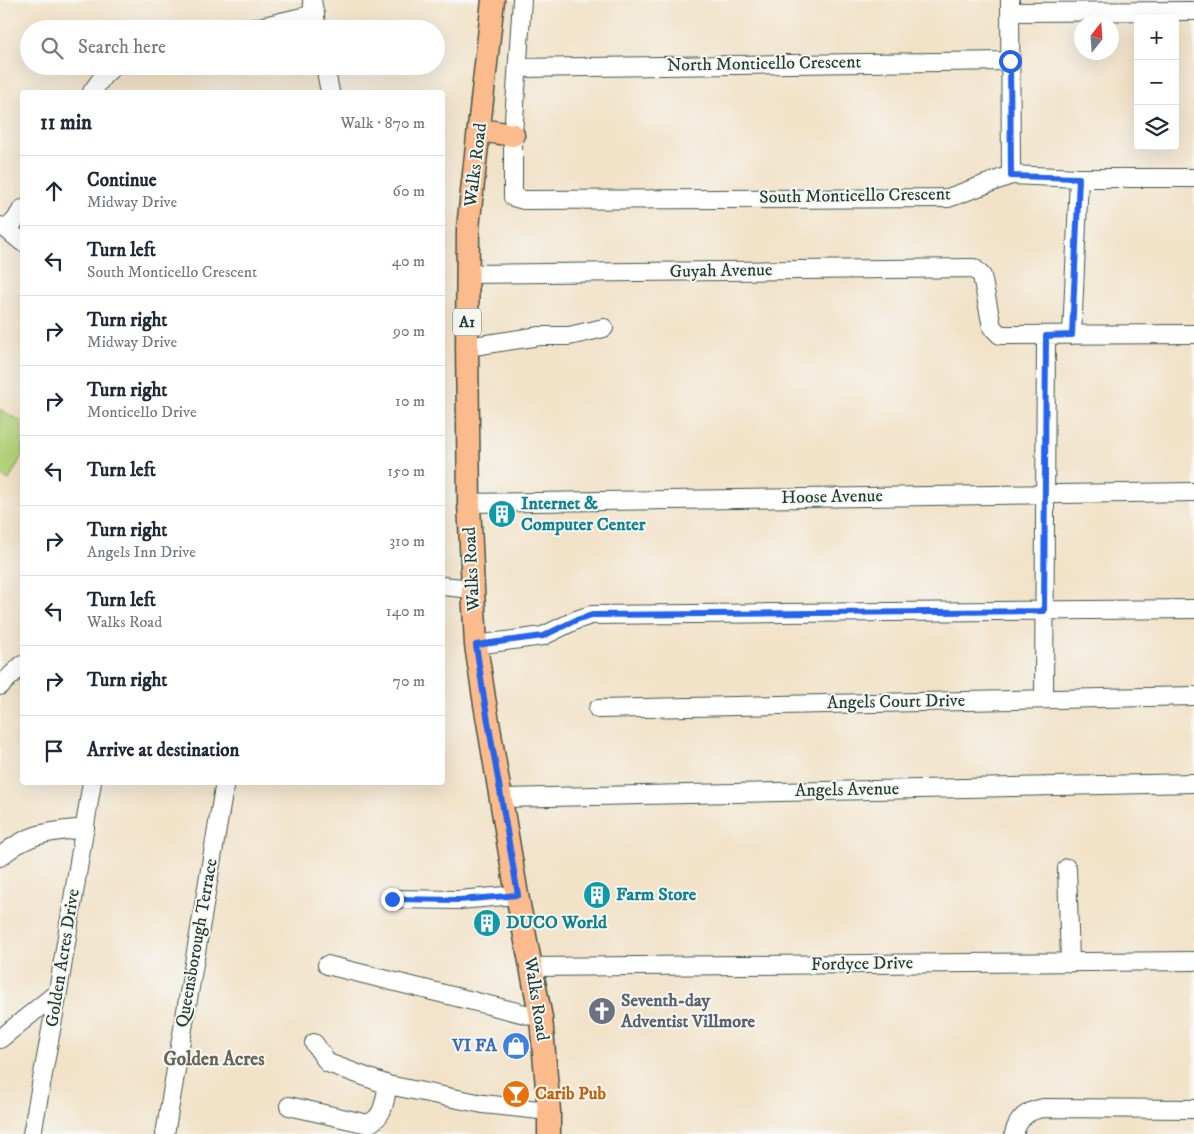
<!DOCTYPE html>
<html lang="en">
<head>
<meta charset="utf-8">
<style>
	:root { --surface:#fff; --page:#f2f2f3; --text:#1f2937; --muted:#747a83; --line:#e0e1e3 }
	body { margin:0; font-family:"IM FELL DW Pica",serif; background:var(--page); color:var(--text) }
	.controls { position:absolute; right:15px; top:15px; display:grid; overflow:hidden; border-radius:5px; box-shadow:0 5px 20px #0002 }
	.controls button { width:45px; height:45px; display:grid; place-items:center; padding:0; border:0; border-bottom:1px solid var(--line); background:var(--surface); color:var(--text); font:25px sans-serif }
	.compass { position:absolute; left:1074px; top:15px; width:45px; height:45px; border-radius:50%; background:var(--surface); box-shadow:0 5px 20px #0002; rotate:17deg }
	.stop { position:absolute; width:15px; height:15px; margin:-11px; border:4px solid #2563eb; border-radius:50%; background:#fff }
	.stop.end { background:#2563eb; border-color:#fff; box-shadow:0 1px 5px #0008 }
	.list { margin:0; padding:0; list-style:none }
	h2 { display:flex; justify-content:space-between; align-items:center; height:65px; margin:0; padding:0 20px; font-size:21px }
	h2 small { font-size:16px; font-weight:400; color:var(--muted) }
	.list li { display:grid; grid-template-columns:32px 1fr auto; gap:15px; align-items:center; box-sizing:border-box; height:70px; padding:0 20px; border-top:1px solid var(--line) }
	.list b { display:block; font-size:19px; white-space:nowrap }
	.list p { margin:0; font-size:16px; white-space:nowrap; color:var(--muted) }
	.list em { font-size:16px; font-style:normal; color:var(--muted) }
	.icon { flex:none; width:28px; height:28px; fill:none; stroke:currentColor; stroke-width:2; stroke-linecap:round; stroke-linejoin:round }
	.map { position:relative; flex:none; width:1194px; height:1134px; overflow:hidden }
	.search { position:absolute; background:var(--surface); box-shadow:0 5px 20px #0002; left:20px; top:20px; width:425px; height:55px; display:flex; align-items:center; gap:12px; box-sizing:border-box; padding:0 18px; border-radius:28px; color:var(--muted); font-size:19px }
	.panel { position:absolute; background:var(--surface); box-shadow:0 5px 20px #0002; left:20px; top:90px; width:425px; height:695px; border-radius:5px }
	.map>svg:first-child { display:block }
</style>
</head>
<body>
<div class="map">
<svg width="1194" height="1134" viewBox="0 0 1194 1134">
	<rect width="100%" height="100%" fill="#f6f6f2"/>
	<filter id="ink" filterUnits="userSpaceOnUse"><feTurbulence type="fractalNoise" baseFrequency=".02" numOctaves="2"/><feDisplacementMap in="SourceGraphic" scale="10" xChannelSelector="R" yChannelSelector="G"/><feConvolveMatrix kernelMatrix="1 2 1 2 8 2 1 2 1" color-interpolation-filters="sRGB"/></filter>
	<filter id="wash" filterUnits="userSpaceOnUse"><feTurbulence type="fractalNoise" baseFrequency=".0096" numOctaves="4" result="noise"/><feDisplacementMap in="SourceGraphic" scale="20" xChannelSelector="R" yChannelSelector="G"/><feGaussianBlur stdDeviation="1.12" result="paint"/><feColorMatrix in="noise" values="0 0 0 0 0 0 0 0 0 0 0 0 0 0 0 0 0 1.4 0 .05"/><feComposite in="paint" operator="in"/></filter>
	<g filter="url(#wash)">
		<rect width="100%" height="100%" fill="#f2e2c8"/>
		<path fill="#b3d279" stroke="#698856" d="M0,409L22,422V456L9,480L0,475Z"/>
	</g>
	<g filter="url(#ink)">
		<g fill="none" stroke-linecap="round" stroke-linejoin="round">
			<g stroke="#3f564a" stroke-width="20">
				<path id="minor" d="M312,0L317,29
					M522,0L513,135V197L524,200L948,198L1011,175L1079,178H1194
					M1010,0L1011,175
					M1010,12L1194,11
					M251,29L315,14
					M325,66L330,92
					M518,68L1010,61
					M92,92L104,75L114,66
					M0,226C12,229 17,218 22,209
					M4,227L22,242
					M469,274L974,268L982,276L992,327L1000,335L1194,334
					M1072,335L1079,178
					M467,347L540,336H569L604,328
					M469,503L1194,492
					M442,586L473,589
					M476,645L543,636L576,620L591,615L1194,609
					M0,686L22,665
					M1044,699L1046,335
					M598,709L1194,696
					M501,798L1194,783
					M0,857C29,832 49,832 85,828
					M1067,868L1070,962
					M392,899L459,900L517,895
					M327,965L541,1018
					M531,967L1194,961
					M0,1039L58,992
					M314,1043L328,1063L388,1085L483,1104L549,1111
					M289,1106L368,1124C385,1116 384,1101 388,1085
					M32,1134L58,992L92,782
					M165,1134L225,782
					M1014,1134C1018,1118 1027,1111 1043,1108L1194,1109"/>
			</g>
			<g stroke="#3f564a" stroke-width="25">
				<path id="major" d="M493,0L468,228L467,347L469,503L473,589L476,645L484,698L517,895L541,1018L549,1111V1134
					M480,130L513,135"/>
			</g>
			<use href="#minor" stroke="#fff" stroke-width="18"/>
			<use href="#major" stroke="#fbbb8c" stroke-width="22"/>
		</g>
	</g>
	<g fill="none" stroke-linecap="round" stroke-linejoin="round" filter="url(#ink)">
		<path stroke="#2563eb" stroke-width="6" d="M392,899L459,900L518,895L484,698L476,645L543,636L576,620L592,615L1044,611L1046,336L1072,335L1079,178L1011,176L1010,61"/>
	</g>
	<defs>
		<g id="building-disc" transform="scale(1.4375)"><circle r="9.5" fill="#0f9aa8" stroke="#f6f6f2"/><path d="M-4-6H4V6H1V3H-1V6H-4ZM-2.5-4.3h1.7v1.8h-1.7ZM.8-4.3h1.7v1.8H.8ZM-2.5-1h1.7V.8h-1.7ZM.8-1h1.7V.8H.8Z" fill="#fff"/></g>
		<g id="church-disc" transform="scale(1.4375)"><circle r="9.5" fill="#6b7280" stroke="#f6f6f2"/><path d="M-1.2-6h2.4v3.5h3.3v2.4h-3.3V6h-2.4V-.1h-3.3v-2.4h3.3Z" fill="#fff"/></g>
		<g id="shop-disc" transform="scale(1.4375)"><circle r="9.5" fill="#3f7fe0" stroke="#f6f6f2"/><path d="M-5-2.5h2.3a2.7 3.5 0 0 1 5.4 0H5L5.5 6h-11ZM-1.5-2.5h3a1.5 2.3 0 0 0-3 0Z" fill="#fff"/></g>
		<g id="bar-disc" transform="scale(1.4375)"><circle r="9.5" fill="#e8710a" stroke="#f6f6f2"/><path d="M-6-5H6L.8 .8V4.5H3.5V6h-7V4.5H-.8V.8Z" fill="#fff"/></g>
	</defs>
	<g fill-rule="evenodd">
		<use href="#building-disc" x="502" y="514"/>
		<use href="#building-disc" x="597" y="895"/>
		<use href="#building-disc" x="487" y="923"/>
		<use href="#church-disc" x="602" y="1011"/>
		<use href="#shop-disc" x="516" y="1046"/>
		<use href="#bar-disc" x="516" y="1094"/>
	</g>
	<g text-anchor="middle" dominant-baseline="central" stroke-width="4" stroke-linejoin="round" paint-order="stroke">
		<rect fill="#f6f6f2" stroke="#60746d" stroke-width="1" x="453" y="308.5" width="28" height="27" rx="4"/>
		<g font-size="16" font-weight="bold" fill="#1f3d34">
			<text x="467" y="322">A1</text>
		</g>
		<g font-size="18" fill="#1f3d34" stroke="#f6f6f2">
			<text transform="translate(764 64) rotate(-1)">North Monticello Crescent</text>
			<text transform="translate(476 165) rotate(-83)">Walks Road</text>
			<text transform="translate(855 196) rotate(-1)">South Monticello Crescent</text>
			<text transform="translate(721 271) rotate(-1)">Guyah Avenue</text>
			<text transform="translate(832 497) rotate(-1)">Hoose Avenue</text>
			<text transform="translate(472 569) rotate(-93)">Walks Road</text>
			<text transform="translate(896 702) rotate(-1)">Angels Court Drive</text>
			<text transform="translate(847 790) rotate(-1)">Angels Avenue</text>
			<text transform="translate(197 943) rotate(-80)">Queensborough Terrace</text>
			<text transform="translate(63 958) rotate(-81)">Golden Acres Drive</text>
			<text transform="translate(862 964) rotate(-1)">Fordyce Drive</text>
			<text transform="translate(536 999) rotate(81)">Walks Road</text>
		</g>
		<g font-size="18" font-weight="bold" fill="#0d838f" stroke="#f6f6f2" text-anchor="start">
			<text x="521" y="504">Internet &amp;<tspan x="521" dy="21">Computer Center</tspan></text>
			<text x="616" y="895">Farm Store</text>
			<text x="506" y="923">DUCO World</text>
		</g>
		<g font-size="18" font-weight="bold" fill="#5b616d" stroke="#f6f6f2" text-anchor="start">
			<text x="621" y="1001">Seventh-day<tspan x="621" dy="21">Adventist Villmore</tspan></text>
		</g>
		<g font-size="18" font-weight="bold" fill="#366cbe" stroke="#f6f6f2" text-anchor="end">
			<text x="497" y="1046">VI FA</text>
		</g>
		<g font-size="18" font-weight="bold" fill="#c56008" stroke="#f6f6f2" text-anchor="start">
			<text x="535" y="1094">Carib Pub</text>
		</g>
		<g font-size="19" font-weight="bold" fill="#676458" stroke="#f6f6f2">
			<text x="214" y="1059">Golden Acres</text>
		</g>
	</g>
</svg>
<div class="controls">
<button>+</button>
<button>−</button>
<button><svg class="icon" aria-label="layers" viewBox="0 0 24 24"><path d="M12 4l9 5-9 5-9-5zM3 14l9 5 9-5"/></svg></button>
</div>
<svg class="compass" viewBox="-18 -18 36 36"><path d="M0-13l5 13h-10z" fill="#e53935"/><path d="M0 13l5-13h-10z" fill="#747a83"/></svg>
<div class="stop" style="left:1010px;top:61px"></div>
<div class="stop end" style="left:392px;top:899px"></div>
<div class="search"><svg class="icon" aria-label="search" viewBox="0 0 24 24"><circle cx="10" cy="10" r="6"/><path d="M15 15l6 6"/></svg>Search here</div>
<section class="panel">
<h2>11 min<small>Walk · 870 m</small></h2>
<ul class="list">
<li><svg class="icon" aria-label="ahead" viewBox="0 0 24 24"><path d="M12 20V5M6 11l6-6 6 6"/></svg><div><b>Continue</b><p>Midway Drive</p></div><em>60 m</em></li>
<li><svg class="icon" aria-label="left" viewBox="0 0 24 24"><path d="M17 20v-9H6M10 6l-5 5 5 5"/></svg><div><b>Turn left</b><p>South Monticello Crescent</p></div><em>40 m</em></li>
<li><svg class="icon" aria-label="right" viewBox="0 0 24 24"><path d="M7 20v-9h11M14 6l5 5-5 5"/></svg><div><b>Turn right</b><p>Midway Drive</p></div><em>90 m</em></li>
<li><svg class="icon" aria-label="right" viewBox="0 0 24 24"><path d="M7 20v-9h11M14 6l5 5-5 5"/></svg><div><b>Turn right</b><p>Monticello Drive</p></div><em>10 m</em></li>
<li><svg class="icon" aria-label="left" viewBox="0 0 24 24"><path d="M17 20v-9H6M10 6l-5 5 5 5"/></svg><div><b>Turn left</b></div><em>150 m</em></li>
<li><svg class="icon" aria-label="right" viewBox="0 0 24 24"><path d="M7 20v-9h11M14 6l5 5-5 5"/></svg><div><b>Turn right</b><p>Angels Inn Drive</p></div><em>310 m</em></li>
<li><svg class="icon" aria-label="left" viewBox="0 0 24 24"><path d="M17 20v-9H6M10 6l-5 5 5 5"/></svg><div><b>Turn left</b><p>Walks Road</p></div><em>140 m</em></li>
<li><svg class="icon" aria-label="right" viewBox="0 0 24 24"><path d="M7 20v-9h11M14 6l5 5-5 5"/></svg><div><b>Turn right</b></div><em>70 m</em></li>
<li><svg class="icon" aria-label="arrive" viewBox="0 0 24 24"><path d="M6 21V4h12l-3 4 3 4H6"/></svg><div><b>Arrive at destination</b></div></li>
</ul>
</section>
</div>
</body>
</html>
